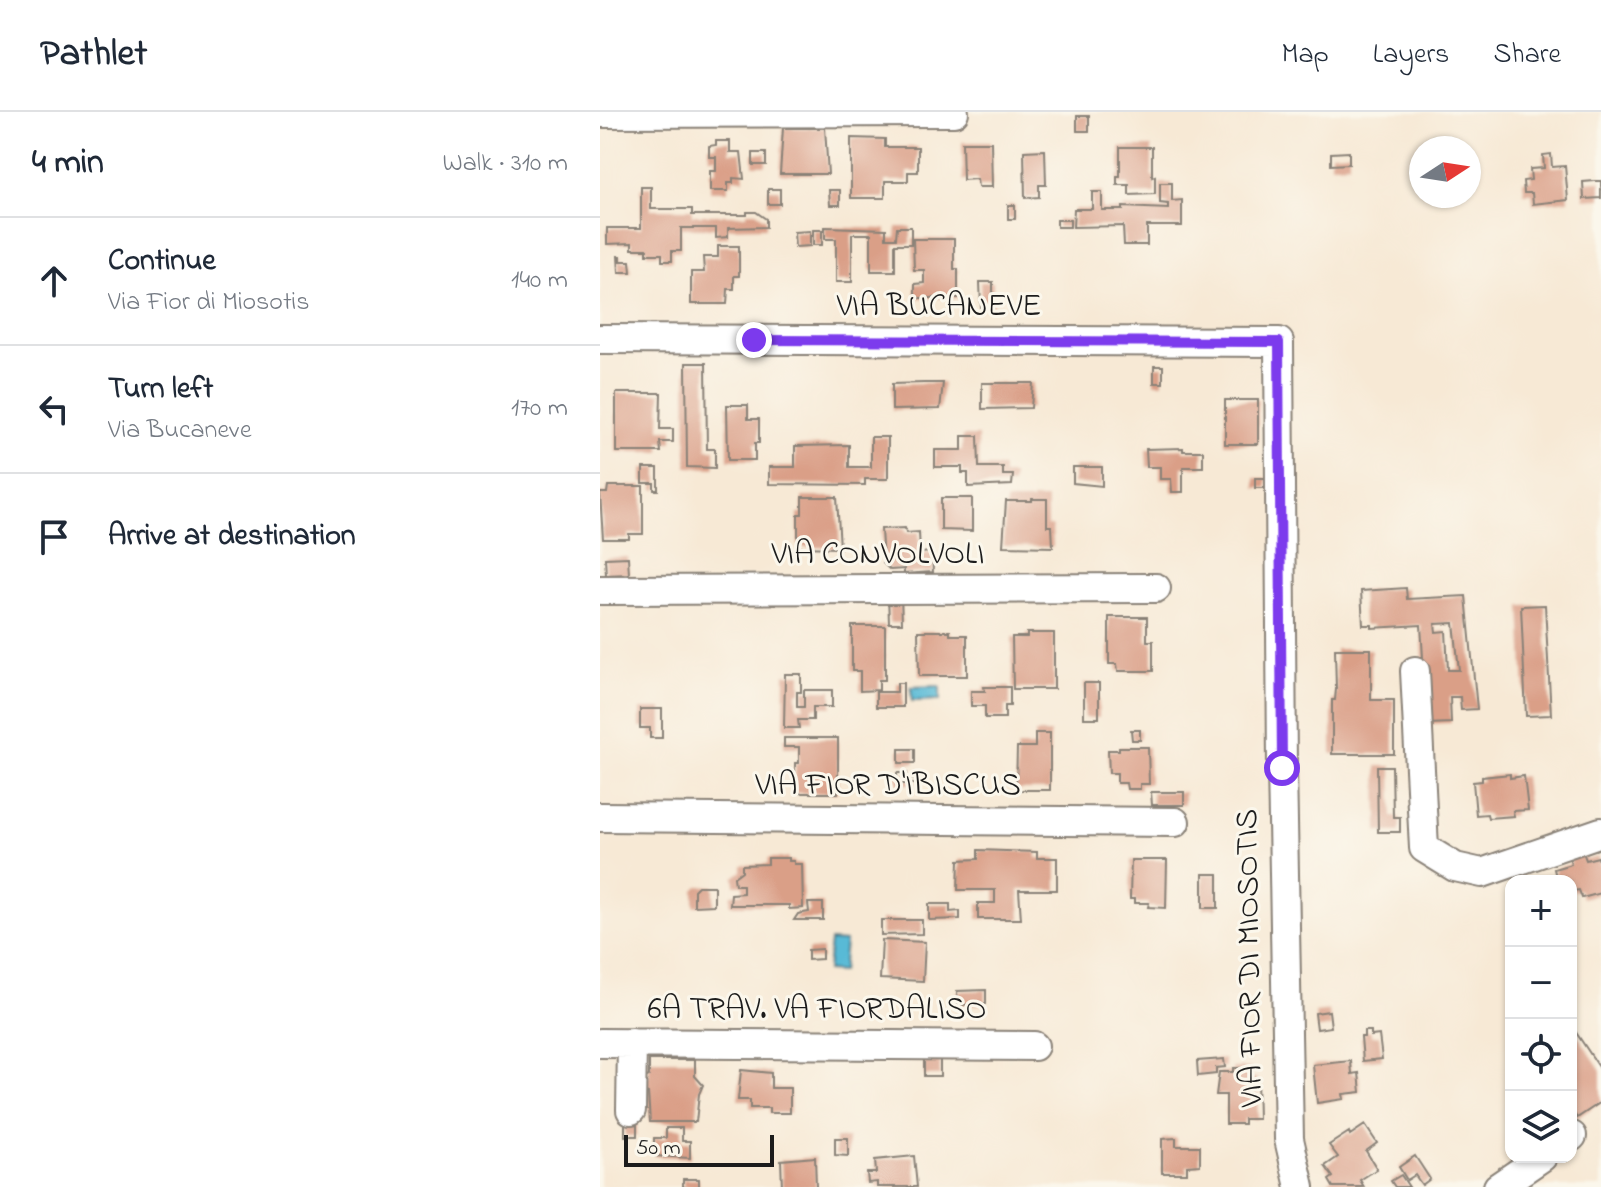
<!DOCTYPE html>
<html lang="en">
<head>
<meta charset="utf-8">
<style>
	:root { --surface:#fff; --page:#f6f6f7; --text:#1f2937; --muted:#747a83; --line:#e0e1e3 }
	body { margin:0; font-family:"Indie Flower",sans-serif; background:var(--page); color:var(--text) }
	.controls { position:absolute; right:24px; bottom:24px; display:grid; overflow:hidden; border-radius:16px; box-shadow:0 2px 6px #0004 }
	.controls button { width:72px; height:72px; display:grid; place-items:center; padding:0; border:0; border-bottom:2px solid var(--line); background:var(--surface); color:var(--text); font:40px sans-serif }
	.compass { position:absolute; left:809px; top:24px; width:72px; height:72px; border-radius:50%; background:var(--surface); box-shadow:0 2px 6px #0004; rotate:78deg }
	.scale { position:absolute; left:24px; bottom:20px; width:150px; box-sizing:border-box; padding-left:8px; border:4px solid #1c1c1c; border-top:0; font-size:22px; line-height:28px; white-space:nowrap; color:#1c1c1c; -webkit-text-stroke:6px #fbf7ec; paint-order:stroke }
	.stop { position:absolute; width:24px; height:24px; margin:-18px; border:6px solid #7c3aed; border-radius:50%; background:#fff }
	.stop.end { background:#7c3aed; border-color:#fff; box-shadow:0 2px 8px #0008 }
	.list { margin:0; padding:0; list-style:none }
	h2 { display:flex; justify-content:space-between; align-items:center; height:104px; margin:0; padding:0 32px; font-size:34px }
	h2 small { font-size:26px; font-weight:400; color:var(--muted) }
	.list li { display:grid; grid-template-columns:52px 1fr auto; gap:24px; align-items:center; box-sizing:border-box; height:128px; padding:0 32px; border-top:2px solid var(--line) }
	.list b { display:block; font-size:30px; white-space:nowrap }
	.list p { margin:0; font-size:26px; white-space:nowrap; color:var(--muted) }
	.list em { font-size:26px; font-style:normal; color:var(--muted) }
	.icon { flex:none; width:44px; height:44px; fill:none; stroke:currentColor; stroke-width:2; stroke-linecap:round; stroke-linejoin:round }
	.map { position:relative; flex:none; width:1001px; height:1075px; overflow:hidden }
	header { display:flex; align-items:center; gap:48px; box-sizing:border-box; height:112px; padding:0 40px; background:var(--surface); border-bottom:2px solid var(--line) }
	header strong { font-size:38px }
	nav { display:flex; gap:44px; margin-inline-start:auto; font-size:28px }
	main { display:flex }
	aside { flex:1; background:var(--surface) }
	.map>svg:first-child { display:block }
</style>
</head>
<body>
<header>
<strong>Pathlet</strong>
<nav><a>Map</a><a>Layers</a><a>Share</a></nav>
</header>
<main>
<aside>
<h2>4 min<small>Walk · 310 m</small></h2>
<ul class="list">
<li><svg class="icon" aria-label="ahead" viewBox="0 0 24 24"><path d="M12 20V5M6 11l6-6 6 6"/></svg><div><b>Continue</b><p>Via Fior di Miosotis</p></div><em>140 m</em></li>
<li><svg class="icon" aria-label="left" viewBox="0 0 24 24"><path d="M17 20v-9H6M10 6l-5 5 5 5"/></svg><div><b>Turn left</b><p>Via Bucaneve</p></div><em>170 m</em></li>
<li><svg class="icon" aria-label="arrive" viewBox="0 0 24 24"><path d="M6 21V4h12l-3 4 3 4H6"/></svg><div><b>Arrive at destination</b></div></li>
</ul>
</aside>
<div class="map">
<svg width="1001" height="1075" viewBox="0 0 1001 1075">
	<rect width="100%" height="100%" fill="#fbf7ec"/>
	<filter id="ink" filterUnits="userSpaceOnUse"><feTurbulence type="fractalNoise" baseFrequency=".0125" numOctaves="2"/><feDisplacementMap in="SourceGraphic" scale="16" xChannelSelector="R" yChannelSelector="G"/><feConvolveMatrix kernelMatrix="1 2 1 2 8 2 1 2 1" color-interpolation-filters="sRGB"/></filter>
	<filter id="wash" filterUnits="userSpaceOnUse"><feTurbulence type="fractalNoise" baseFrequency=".006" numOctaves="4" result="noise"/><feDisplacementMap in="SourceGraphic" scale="32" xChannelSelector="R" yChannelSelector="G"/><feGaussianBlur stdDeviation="1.8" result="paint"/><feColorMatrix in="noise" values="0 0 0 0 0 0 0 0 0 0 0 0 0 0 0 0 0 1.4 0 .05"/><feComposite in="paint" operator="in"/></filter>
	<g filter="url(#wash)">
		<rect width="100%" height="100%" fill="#f7e9d5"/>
		<path fill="#58bad6" stroke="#3a6b79" stroke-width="2" d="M340,574V588L312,589L311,575Z
			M230,829L245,830L242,860L227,859Z"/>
		<g id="blocks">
			<path fill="#da9f87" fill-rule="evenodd" d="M477,4H489V19H477Z
				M183,16H225L228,62H180Z
				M251,26L285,27V35H318V60H308V69H285V86H251Z
				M116,29H130V40H141L144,67L133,66V71H128V79H110V59H116V45H109V34L116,33Z
				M362,30H391L392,75H378L377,67L363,68Z
				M520,35H552V65L555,64V82L529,83V73H517V64H520Z
				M445,38L446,73H439V85L425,86L424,39Z
				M749,40V52L731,53V41Z
				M153,41H166V53H153Z
				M951,42L952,55L965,54L968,88L933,92L932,81H924L923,69L931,68L930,57L944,56L943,43Z
				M995,69H1001V86L984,87L983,70Z
				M560,71H572V89L582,88V114H547V133H524L523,114L473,115L474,97H492V80H502V98H523V95L568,97V92L560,91Z
				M41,75H51V97H92V103H147V100H156L166,107V115L128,116V125L116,126V116H81V139H72V149H62V142H47V137H32V131L7,132V116H41Z
				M168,77H180V92H168Z
				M229,78H240V93H230Z
				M408,93H415V107H408Z
				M457,108H470V115H457Z
				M225,115L286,117V126H296L297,115H311V132H295V159H271V122H252V170H236V127H225Z
				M213,118H222V133H213Z
				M210,119V134L195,135L194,120Z
				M313,127H354V157H358V186H315V172L324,171V158H314Z
				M118,134H139V164H134V177H128L127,192H91V160H104L103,145H118Z
				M18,144H21V149H30L31,160H19Z
				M380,170H393V195H381Z
				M86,251H106L107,337H115V356L87,355Z
				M554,254H563V271H554Z
				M324,271H343L340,297L292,298V272Z
				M382,271H433L431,296L382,297Z
				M16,281H61L60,317H73V330H60L61,340H16Z
				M625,288H658V332H625Z
				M127,293H148V307H159V331H155V348H128Z
				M362,324H378L379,355H403V363H413L412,373L368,375V361H362V355H335V338H362Z
				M271,325H288V367H265V373L169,372V355H195V334L249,333V355H271Z
				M583,336V339H603V355H583V380H572L571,367H560V355H547L546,337Z
				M473,355H502V374L473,371Z
				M43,356H58V378H54V371H43Z
				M655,366H667V376H655Z
				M8,374H43V422H29V427H3L0,381H7Z
				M202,385H237L240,436L198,435V402H202Z
				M341,386H372V419L341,418Z
				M432,387H447V414H452L453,435L403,434L406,389H432Z
				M305,416L306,421L319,420L320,441L332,440L333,460L304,462V457L290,458L283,451L281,417Z
				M28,445L29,462L6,463L5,446Z
				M806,476L807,487L866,484L877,597L861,598L860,585H850L851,611L827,612L821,513L772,516V513H763L761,479ZM854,511L859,558H848L846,519L836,520L835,512Z
				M288,482H301L302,511H289Z
				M945,493L951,603L926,604L921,494Z
				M509,505H547V529H553V559H518L517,552H509Z
				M252,514H285V568H279V578L260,579V559H252Z
				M318,519H350V523H367V564H319Z
				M427,521H454V577H413L412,525H427Z
				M735,537H771V588H794V642H732V588H735L736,577Z
				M185,562H201V580H197V595H204V578H232V595H213V608H198L199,616H184Z
				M297,571H303V595H276V580H297Z
				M484,571H499V606H484Z
				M384,575H410V594H405V606H385V594H371V579H385Z
				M40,597H62V626H50V616H40Z
				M531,618H540V628H532Z
				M435,621H450V678H416L417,635H435Z
				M184,626H238V681H195V651H199V635H184Z
				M519,635H548L549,672H540V677H527L526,671H517V661H509L508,638H519Z
				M299,637H315V651H299Z
				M777,654H792L793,705H800V720H778Z
				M297,661H307V668L315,667L316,672H297Z
				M910,662V666L924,664L928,698L913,699L914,704L888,706L887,702L876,703L873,670L882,669V665Z
				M551,680H584V693H552Z
				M378,738L437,740V746H457V778H419L421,807H378V791H395V778H358L359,748L378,747Z
				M983,740L986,748L998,745L1001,758V781L982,786L979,778L972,779L971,769H957L954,757L971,752L969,744Z
				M168,746H189V749H194V752H202L203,796L189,797V793H130L131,782L143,781V773H135L134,765L142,759V753L168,752Z
				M531,748H567L566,796L548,795L549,791H535V787H530Z
				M603,762H618V796H603Z
				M98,774H114V793L94,794V778Z
				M208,791H223V808H194L198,802L209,800Z
				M329,792H350V800L360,799V807L329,808Z
				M281,808H322V822L281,823Z
				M282,828L325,830L323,869L280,867Z
				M222,837V847L208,848V838Z
				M386,878V892L358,893L357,879Z
				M729,899L731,915L717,917L715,901Z
				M764,919H771V924L779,923L782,947L763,949L761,925H764Z
				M975,919L1001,958V990L977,1006L971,997V921Z
				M324,947H340V964H324Z
				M624,947L625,955L616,956V962L598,964L597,949Z
				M49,948H95V964L103,973L99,982L96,1010H50L48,981L43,979V967L49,964Z
				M751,949L752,962L759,961L761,980L743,982L744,987L717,991L713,953Z
				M633,956H651V966H657L658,1007H644V1012H626V983H616L619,960H633Z
				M141,958L171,961V976H190V1001H169V996H150V988H138Z
				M25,1007H37V1024H25Z
				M765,1013L777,1031L766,1039L777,1057L760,1068L764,1075H733L729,1068L733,1065L725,1054L738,1045L729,1033L749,1020L750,1023Z
				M66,1016H82V1029H90V1046L54,1044V1026H66Z
				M235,1026H248V1044L235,1043Z
				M576,1026V1034H600V1053L587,1054V1061H562V1027Z
				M314,1044L317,1075H277V1070L268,1071L267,1061H276L275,1048Z
				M815,1044L830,1067L822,1073L815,1063L807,1068L799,1055Z
				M215,1045L216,1075H182L181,1048Z
				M801,1063L809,1075H795L791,1069Z
				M83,1067H99V1075H83Z"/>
		</g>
	</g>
	<g filter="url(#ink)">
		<use href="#blocks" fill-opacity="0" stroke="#8a8278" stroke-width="2"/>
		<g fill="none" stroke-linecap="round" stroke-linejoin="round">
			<g stroke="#8a8278" stroke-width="32">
				<path id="minor" d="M0,1L354,0
					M0,227L679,230L682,656L689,1027L700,1075
					M0,478L556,476
					M815,559L824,736L855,755L882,761L1001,720
					M0,705L575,710
					M0,931L434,934
					M31,998L32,931
					M971,1025L972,1024
					M898,1075L942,1045"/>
			</g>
			<use href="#minor" stroke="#fff" stroke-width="28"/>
		</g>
	</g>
	<g fill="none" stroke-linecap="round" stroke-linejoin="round" filter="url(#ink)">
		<path stroke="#7c3aed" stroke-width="10" d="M154,228L679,230L682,656"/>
	</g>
	<g text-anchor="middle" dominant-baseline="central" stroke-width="6" stroke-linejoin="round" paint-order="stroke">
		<g font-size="32" fill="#1c1c1c" stroke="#fbf7ec">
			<text x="339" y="195">VIA BUCANEVE</text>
			<text x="278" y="443">VIA CONVOLVOLI</text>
			<text x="288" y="674">VIA FIOR D'IBISCUS</text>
			<text transform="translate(651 846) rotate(-91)">VIA FIOR DI MIOSOTIS</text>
			<text x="217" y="898">6A TRAV. VA FIORDALISO</text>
		</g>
	</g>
</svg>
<div class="controls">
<button>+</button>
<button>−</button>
<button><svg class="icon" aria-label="locate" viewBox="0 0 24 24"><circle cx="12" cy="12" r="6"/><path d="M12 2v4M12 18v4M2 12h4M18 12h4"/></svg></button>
<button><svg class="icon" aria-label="layers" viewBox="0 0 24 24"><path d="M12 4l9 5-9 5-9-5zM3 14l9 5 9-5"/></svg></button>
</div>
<svg class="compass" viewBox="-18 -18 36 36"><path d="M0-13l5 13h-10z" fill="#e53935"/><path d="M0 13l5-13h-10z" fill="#747a83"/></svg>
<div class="scale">50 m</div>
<div class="stop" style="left:682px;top:656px"></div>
<div class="stop end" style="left:154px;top:228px"></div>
</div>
</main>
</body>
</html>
